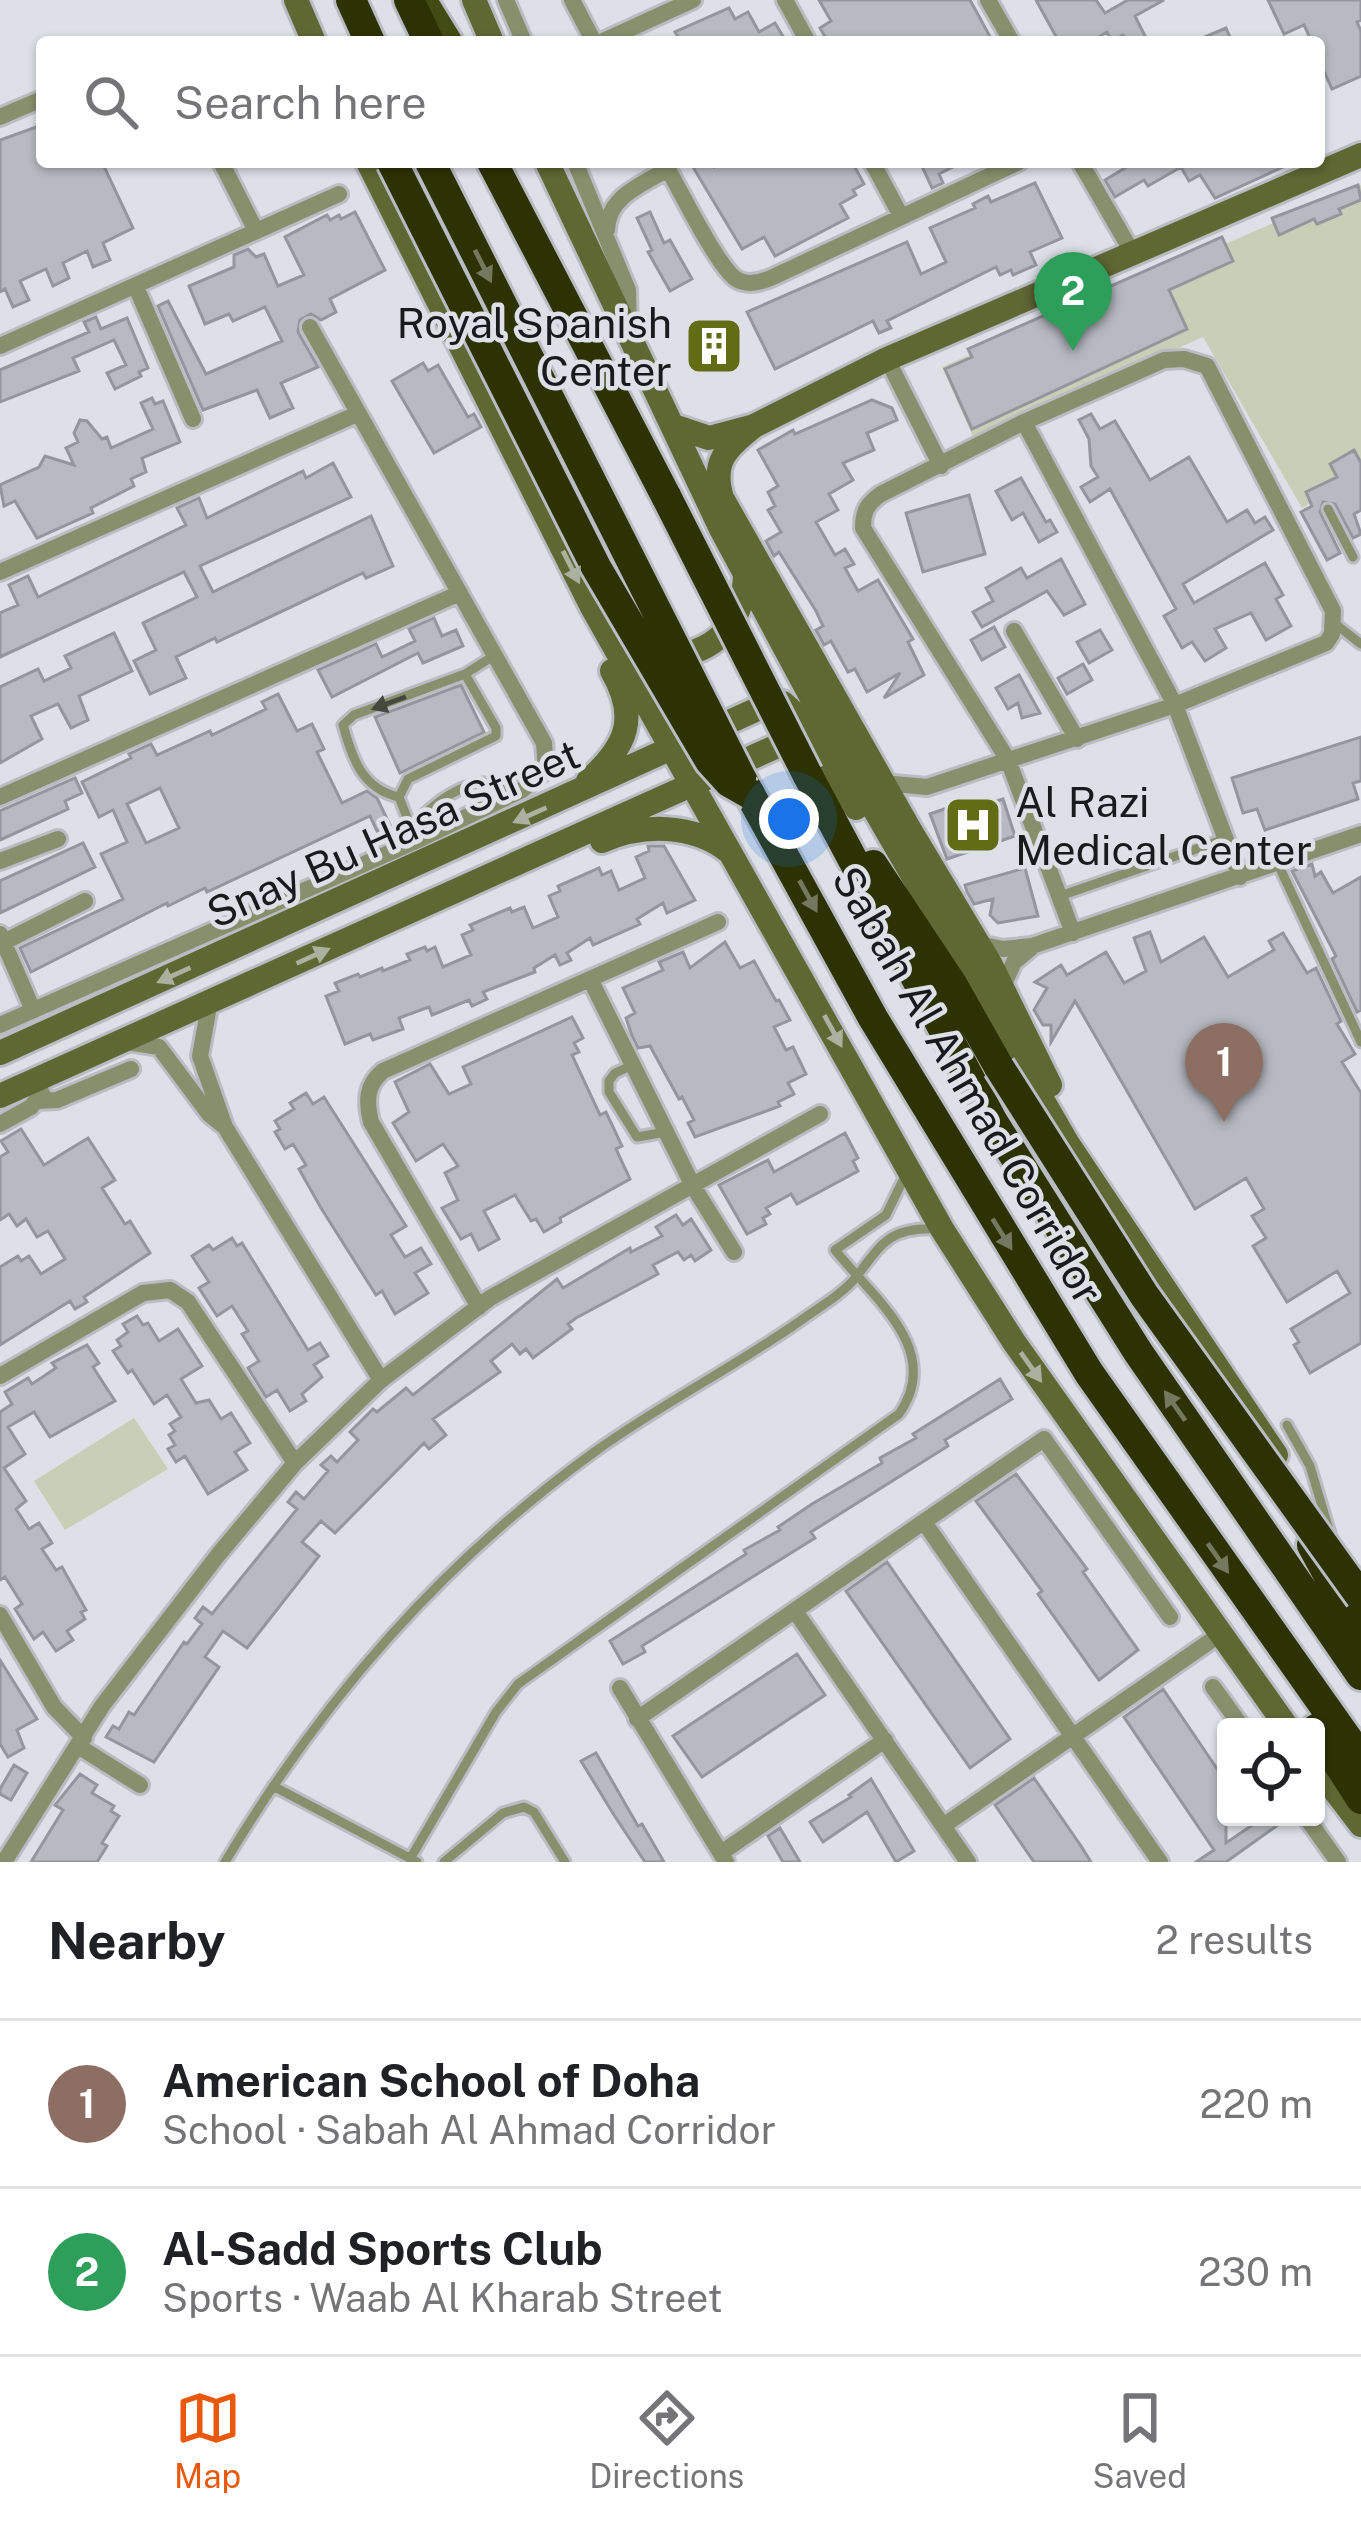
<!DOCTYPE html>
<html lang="en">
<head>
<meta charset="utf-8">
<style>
	:root { --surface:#fff; --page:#f2f2f2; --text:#202124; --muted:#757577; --line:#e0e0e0; --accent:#ea580c }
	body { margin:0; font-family:"Public Sans",sans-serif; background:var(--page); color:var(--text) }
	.controls { position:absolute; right:36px; bottom:36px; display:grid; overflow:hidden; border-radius:12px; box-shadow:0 3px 9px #0004 }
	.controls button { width:108px; height:108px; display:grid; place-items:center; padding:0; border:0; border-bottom:3px solid var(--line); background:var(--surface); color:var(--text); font:60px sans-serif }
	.you { position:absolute; left:789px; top:819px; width:42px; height:42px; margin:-30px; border:9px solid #fff; border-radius:50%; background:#1a73e8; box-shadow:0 0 0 18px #1a73e833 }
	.badge { display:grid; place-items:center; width:78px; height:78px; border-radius:50%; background:var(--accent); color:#fff; font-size:39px; font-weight:700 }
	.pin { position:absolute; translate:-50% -99px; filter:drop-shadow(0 3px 6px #0008) }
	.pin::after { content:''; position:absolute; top:63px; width:42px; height:36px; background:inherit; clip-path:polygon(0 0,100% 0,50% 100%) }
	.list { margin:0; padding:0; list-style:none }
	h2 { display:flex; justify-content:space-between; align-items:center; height:156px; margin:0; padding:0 48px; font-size:51px }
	h2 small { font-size:39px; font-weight:400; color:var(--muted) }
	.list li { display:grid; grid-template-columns:78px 1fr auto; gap:36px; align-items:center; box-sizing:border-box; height:168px; padding:0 48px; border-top:3px solid var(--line) }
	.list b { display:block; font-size:45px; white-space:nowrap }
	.list p { margin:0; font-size:39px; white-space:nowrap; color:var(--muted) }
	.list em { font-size:39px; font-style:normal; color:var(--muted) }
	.icon { flex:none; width:66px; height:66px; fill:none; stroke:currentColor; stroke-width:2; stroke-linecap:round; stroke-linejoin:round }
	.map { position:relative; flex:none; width:1361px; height:1862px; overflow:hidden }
	.search { position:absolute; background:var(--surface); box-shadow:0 3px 9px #0004; left:36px; right:36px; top:36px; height:132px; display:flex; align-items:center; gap:30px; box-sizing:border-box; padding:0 42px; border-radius:12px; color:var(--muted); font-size:45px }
	.sheet { height:492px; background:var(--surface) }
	nav { display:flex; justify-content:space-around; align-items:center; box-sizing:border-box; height:168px; border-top:3px solid var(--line); background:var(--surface); font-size:33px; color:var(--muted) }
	nav a { display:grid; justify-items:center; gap:6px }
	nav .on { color:var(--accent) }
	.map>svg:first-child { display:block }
</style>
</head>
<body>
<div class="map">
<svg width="1361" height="1862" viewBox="0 0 1361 1862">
	<rect width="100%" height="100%" fill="#dde0e7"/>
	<path fill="#c9ceb6" d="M1361,185V475L1302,508L1203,337L974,439L942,367Z
		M134,1418L168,1469L65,1530L34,1481Z"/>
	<path fill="#b7bac0" stroke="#94969d" stroke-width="3" fill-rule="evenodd" d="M819,0H970L993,42H828L820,28L831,21Z
		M1036,0H1096L1105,13L1128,0H1164L1135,16L1148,42H1127L1123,35L1112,41L1107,32L1090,42H1059Z
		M1268,0H1361V20L1357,22L1361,31V76L1332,89L1319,60V42H1312L1304,25L1284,34Z
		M729,8L735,19L748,12L759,32L775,23L784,38L777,42H681L675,32Z
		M1226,28L1232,42H1193Z
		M42,125V162H102L133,228L103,243L110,260L93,267L87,251L63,263L69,278L53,286L46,269L20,281L29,300L13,307L5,289L0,292V140Z
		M690,162H711L714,167L722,162H852L864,184L853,190L856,195L840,204L848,218L775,256L764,237L742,249Z
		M920,162H963L939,174L943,183L932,188Z
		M1135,162H1294L1215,198L1200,175L1189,181L1181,167L1148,186L1144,180L1115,197L1105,180Z
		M1035,183L1062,238L1030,252L1036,265L1013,275L1011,270L1000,275L996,267L887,321L891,328L879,333L873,321L775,369L747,312L907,242L921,274L946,262L930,228L975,208L973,204L988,196L991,202Z
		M1358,185L1361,200L1339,209L1341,214L1317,224L1314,219L1279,235L1272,218Z
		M355,212L385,270L330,299L336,312L321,320L311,314L300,320L298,332L318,367L281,383L293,408L270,418L257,390L203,410L158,306L168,301L206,374L282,341L265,307L233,321L229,314L205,324L189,286L234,267V255L248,249L256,257L264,254L278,286L304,275L285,237L327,215L330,220L339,215L341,219Z
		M650,212L664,243L670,240L692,279L670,291L648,252L652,250L637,218Z
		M1222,237L1233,261L1169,290L1187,329L972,429L945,369L972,357L968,349Z
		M96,317L101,329L127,318L148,368L139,372L141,376L115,389L107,373L126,365L114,340L73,358L79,371L0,402V370L89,332L84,322Z
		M713,320L736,360L714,372L691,333Z
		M423,363L428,371L438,365L468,417L474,414L481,427L434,453L392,381Z
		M152,398L155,404L163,401L180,442L142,458L146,472L131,479L134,486L91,508L93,513L37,538L15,501L4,506L0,485L39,467L45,456L74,465L66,448L78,442L74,433L80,420L87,421L102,439L107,437L111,448L153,429L141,403Z
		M872,400L892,408L897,420L867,433L874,450L843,463L853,480L829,494L838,510L816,522L835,555L845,549L854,564L845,568L858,591L878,580L913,639L908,642L924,675L884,698L900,673L867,692L855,669L848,672L831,641L824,645L816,630L823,626L816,611L779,552L774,556L766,541L781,532L768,510L775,506L768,492L778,486L758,450L793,430L795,434Z
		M1091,414L1100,429L1115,421L1150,480L1189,457L1227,522L1247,510L1255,523L1265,517L1273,530L1183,584L1194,603L1265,563L1283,595L1276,599L1291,626L1266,640L1251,613L1215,629L1226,648L1205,661L1192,642L1182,648L1164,616L1176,609L1110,489L1090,502L1081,487L1098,477L1091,466L1089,439L1079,420Z
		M1354,450L1361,463V510L1354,514L1361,534L1353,538L1335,504L1323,502L1320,512L1340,553L1327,560L1301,512L1312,506L1306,492L1337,477L1330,464Z
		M333,463L351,497L200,566L213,592L371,516L393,566L366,578L363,573L217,642L215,638L176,657L186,678L150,694L134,661L156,650L143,623L197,597L184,572L0,657V613L18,605L9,585L28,576L38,597L186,525L177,508L199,498L207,518L303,471L306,478Z
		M1021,478L1046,522L1050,520L1057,532L1039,542L1023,513L1012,520L996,491Z
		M969,495L985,554L923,572L906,513Z
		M1061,559L1085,604L1064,615L1047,591L982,627L973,612L993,601L986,588L1021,568L1027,578Z
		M434,618L442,636L456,630L463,646L423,663L418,653L332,697L318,670L376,644L382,657L415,641L409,629Z
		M994,627L1005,647L982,660L971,640Z
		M1100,630L1112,650L1089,663L1077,642Z
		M114,633L132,671L79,696L88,720L71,728L58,704L31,716L42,739L0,763V687L38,669L44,681L71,668L65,656Z
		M1083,664L1092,680L1067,694L1058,678Z
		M1019,675L1040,713L1022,718L1018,703L1008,709L996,688Z
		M461,685L484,732L400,773L375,717Z
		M278,694L297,731L312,724L324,749L317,752L342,803L367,791L377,798L390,825L377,831L370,816L207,892L205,888L168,906L167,903L31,972L20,948L123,899L101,854L127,842L113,810L99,817L82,782L131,758L129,754L151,744L157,755L210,731L212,735L266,709L262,702ZM160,788L179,828L146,843L127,804Z
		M1361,737V781L1353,783L1358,799L1265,830L1257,809L1243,813L1232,778Z
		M75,778L82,793L65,801L68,809L0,840V811Z
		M973,799L976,808L1003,799L1015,836L947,859L930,814Z
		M83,843L95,867L0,913V881Z
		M648,846H664L695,900L667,913L663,903L637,919L640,924L593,945L590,938L567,953L571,960L560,965L555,955L534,968L535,972L483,992L487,999L472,1006L469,1000L432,1015L429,1007L399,1018L403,1029L373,1040L370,1034L345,1044L326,996L339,991L335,983L358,974L360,977L382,968L383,971L410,960L407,954L425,947L427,951L435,947L443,967L471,955L462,935L473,930L470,925L510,908L512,912L524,907L533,928L558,917L549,896L560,891L558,886L581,876L599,868L602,875L611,871L619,890L645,878L636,857L649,851Z
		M1312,864L1315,876L1321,872L1333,893L1361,877V1010L1357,1012L1332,959L1336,956L1292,871Z
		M1025,868L1038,916L998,923L990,915L993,899L974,904L967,892L965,885Z
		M1150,932L1161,962L1204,937L1228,977L1274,950L1269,941L1283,933L1307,973L1316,968L1341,1021L1337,1024L1355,1054L1342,1062L1361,1093V1343L1310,1373L1294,1345L1299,1342L1291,1329L1350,1293L1337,1271L1287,1302L1253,1246L1266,1238L1252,1216L1264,1209L1246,1178L1195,1209L1075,1001L1051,1042V1025H1043L1034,1010L1047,988L1035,982L1061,965L1067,975L1106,952L1124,983L1146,971L1134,938Z
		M725,942L740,968L754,961L776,1001L779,1000L790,1020L774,1027L786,1050L793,1047L806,1074L788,1083L794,1094L778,1102L780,1106L695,1137L688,1123L694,1120L682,1097L679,1099L650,1046L638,1048L632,1036L626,1018L635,1013L623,988L663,970L659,962L683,952L690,968Z
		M572,1017L583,1038L574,1043L579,1052L572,1055L600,1115L606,1112L622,1146L616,1149L630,1179L560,1218L561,1222L544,1232L536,1219L531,1221L515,1195L484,1211L499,1239L479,1250L471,1234L461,1239L442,1208L458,1200L445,1173L458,1166L443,1144L416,1161L393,1123L409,1112L395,1082L430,1064L449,1094L471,1084L463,1067Z
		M306,1093L313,1104L324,1097L406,1226L391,1235L405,1257L421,1248L431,1264L415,1273L428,1293L395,1314L382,1291L376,1295L321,1208L299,1169L306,1165L293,1144L285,1149L275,1132L280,1129L275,1121L294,1109L290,1103Z
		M21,1129L44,1165L88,1138L115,1180L102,1188L125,1224L130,1221L150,1253L84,1297L87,1302L75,1309L70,1301L0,1345V1267L18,1256L21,1261L29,1256L41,1274L65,1259L48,1231L37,1237L26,1219L17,1226L9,1214L0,1220V1157L8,1152L1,1141Z
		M845,1133L858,1158L853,1161L858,1171L797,1204L791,1194L766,1208L770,1214L763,1218L766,1224L747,1234L719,1185L768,1160L774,1172Z
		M676,1215L683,1225L691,1219L711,1250L695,1261L691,1255L684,1260L678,1252L653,1265L658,1274L576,1318L568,1324L572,1329L533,1358L526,1349L520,1354L512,1344L491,1361L500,1372L433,1419L446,1435L429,1449L424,1443L335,1533L321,1521L302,1542L319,1556L247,1648L223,1631L205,1657L219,1667L154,1762L106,1737L113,1726L119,1729L129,1712L134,1715L184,1642L187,1644L202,1624L195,1618L203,1607L212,1614L297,1509L288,1502L296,1492L304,1499L328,1471L321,1465L331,1456L337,1462L358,1440L350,1432L373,1409L377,1412L406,1388L413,1395L557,1279L563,1288L630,1248L631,1252L662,1236L656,1227Z
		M232,1238L237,1246L242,1243L308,1350L320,1343L328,1356L314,1365L322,1377L302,1394L306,1401L290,1411L277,1390L266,1397L248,1368L259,1361L242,1334L248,1331L232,1306L217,1316L199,1288L209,1282L192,1256L209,1245L213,1250Z
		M137,1316L143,1325L148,1323L159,1341L178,1329L202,1366L181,1379L196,1403L209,1400L221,1419L231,1413L250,1443L235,1452L247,1470L208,1494L185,1456L176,1462L168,1449L175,1445L169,1435L175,1431L170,1424L181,1417L167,1395L154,1404L132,1370L128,1373L113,1351L121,1346L117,1340L128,1332L123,1324Z
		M87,1345L99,1363L93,1367L115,1401L50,1437L34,1412L8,1427L25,1454L4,1468L26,1501L16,1509L29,1529L39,1523L52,1543L42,1549L56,1570L62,1567L86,1610L81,1612L85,1619L67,1631L73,1640L56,1651L43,1632L34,1639L15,1609L22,1604L5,1577L0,1580V1412L12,1404L5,1392L28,1378L32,1384L56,1368L52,1363Z
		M1000,1379L1012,1399L945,1440L948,1446L811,1532L815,1538L642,1646L645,1652L623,1664L610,1641L746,1554L744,1550L780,1530L778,1527L812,1504L882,1463L880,1458L916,1438L913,1434Z
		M1016,1474L1087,1569L1083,1572L1138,1650L1099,1680L1038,1594L1042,1591L976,1501Z
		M887,1562L1010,1739L970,1768L846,1591Z
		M797,1654L825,1695L702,1777L673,1736Z
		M0,1660L37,1719L17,1730L24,1748L8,1757L0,1744Z
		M1163,1689L1226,1782V1843L1264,1817H1289L1226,1862H1196L1214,1850L1124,1717Z
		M596,1753L638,1826L642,1824L664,1862H645L614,1815L581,1761Z
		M14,1765L27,1773L11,1800L0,1794V1789Z
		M80,1774L97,1785L92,1793L114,1806L111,1811L119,1816L102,1843L107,1846L97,1862H31L63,1810L55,1805Z
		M1034,1778L1081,1846L1091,1862H1034L1014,1833L995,1805Z
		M871,1779L914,1851L896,1862L867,1812L823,1842L810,1822L851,1797L849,1795Z
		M780,1828L800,1862H783L768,1836Z"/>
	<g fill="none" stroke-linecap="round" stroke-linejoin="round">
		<g stroke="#babcc3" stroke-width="15">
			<path id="lane" d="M1328,509L1353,557
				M1334,623L1361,644
				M399,797L408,779L496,736V728L465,674
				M411,828C441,795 478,769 522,790
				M416,841L399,797C362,789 352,758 343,725L354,715L465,674L495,655
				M1278,864L1361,1042
				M1060,896L1225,839
				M633,1065L615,1073L609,1081V1092L637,1137L666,1132
				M1287,1425L1310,1466L1330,1533
				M273,1786L417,1862
				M410,1859L496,1712L518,1684L899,1414C944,1350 873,1298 835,1250L886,1215L906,1174
				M225,1862C323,1699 439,1565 593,1453C659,1405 733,1368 800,1321C818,1308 844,1293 857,1276C882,1243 890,1227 937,1229
				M444,1862L503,1813L524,1807L534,1812L565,1862"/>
		</g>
		<g stroke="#babcc3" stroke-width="22">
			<path id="street" d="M506,0L524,42
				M572,0L594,42
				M785,0L808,42
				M988,0L1012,42
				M601,42L693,0
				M0,117L42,99
				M221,162L256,231
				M575,162L628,290L629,330
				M664,162C678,186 717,266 736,279C747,286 762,282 773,277L1019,162
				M872,162L901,216
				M1080,162L1132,252
				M607,230C608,196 642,185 668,169
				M136,287L193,419
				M0,346L339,194
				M887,359L941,466
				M1024,422L1175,705L1240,877
				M0,572L357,414
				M1014,631L1077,739
				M883,783L927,787L1175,705L1326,643L1332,634L1333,611L1207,366L1184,359L1164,360L1024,422L881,494C867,504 863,511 863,528L1008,760L1073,933
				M0,797L460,593
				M0,861L58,839
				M0,934L33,1010
				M4,942L85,901
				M979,944L1003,949L1032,946L1361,834
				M590,979L693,1186L734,1252
				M1003,986L1014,962L1032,947
				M210,1001L200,1056L225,1127L381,1380
				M0,1025L416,841L522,790L546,770L544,743L310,327
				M127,1042L159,1047L209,1114L225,1127
				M36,1101L57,1100L131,1069
				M0,1124L31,1107L42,1093
				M479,1307L371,1122C366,1101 366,1085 383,1071L718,922
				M0,1376L143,1293L170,1290L188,1302L295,1463
				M924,1522L1160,1862
				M795,1611L968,1862
				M0,1615L54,1707L84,1738
				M1213,1687L1242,1727
				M620,1688L726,1862
				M637,1719L1044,1439L1170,1617
				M78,1746L140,1785
				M1306,1817L1338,1862
				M943,1826L1222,1633
				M721,1853L885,1740
				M4,1862L102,1706L218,1555L295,1463L381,1380L490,1298L820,1114"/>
		</g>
		<g stroke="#babcc3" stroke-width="30">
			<path id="secondary" d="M296,0L314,42
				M474,0L492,42
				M368,162L592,607L942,1229L1014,1342L1287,1727
				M547,162L721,529L836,743L1068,1144L1276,1455
				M673,426L709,438L754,426L887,359L1361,155
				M754,426C726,448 711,462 722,498L910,830L991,965L1050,1085
				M667,657C715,653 743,625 745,576
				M588,781C627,746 639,718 612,671
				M602,841C643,823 693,824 728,851
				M0,1053L773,702L783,703L794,713L856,808
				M0,1096L804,734
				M1316,1766L1361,1825"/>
		</g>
		<g stroke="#babcc3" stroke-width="33">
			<path id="primary" d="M423,0L449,42"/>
		</g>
		<g stroke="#babcc3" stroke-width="36">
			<path id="highway" d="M351,0L370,42
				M409,0L429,42
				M492,162L667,498
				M807,774L993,1122L1138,1352L1361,1675
				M741,778L873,1018L1089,1373L1361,1758
				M873,865L952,984L999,1067
				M1312,1545L1361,1635
				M1316,1729L1361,1799"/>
		</g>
		<use href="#lane" stroke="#888f6c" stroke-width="9"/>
		<use href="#street" stroke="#888f6c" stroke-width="16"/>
		<use href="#secondary" stroke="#5f6733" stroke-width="24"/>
		<use href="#primary" stroke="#434b15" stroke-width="27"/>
		<use href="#highway" stroke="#2c3203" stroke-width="30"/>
		<g stroke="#babcc3" stroke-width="36" stroke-linecap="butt">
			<path id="highway-bridge" d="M392,162L596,567L710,761L729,782L750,794
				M430,162L741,778
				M667,498L807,774
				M999,1067L1144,1295L1361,1597"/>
		</g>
		<use href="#highway-bridge" stroke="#2c3203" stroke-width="30"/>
	</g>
	<defs><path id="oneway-solid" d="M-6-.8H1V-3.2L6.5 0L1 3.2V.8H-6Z" transform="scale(3)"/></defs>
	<g fill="#73785e">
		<use href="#oneway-solid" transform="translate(483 266) rotate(63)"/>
		<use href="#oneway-solid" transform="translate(808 896) rotate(61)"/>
		<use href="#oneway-solid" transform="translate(1002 1234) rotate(58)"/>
		<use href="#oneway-solid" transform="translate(1175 1406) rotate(-125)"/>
		<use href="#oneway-solid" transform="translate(1218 1558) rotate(55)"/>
	</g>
	<g fill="#abb09f">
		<use href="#oneway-solid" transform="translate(571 567) rotate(63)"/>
		<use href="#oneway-solid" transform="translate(530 815) rotate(156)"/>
		<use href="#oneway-solid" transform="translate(313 956) rotate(-24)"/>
		<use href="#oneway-solid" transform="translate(174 975) rotate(156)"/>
		<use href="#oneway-solid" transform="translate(833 1031) rotate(61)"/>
		<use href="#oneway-solid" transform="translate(1031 1367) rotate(55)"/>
	</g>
	<use fill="#45493d" href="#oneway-solid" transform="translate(389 703) rotate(160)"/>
	<defs>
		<g id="building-square" transform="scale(3)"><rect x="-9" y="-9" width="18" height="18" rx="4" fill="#616c14" stroke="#dde0e7"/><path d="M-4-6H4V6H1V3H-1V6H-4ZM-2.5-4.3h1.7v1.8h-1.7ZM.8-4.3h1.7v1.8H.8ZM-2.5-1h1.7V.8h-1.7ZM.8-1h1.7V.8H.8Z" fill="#fff"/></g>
		<g id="hospital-square" transform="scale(3)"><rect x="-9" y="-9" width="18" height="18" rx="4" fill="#616c14" stroke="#dde0e7"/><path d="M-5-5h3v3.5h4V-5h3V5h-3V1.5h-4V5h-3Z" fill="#fff"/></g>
	</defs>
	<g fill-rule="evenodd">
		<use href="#building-square" x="714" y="346"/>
		<use href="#hospital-square" x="973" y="825"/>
	</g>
	<g text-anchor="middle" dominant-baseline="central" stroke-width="9" stroke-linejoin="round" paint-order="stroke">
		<g font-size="42" fill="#191a1d" stroke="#dde0e7" text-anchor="end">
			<text x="672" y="322">Royal Spanish<tspan x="672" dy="48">Center</tspan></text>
			<text x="1015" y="801" text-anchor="start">Al Razi<tspan x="1015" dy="48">Medical Center</tspan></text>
		</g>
		<g font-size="42" fill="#191a1d" stroke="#dde0e7">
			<text transform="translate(393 833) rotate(-24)">Snay Bu Hasa Street</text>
			<text transform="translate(968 1085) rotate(60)">Sabah Al Ahmad Corridor</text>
		</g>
	</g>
</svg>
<div class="controls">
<button><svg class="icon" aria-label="locate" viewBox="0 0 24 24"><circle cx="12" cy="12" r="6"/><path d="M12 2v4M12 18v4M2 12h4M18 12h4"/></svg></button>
</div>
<div class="you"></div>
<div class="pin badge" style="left:1224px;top:1122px;background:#8d6e63">1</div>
<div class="pin badge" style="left:1073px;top:351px;background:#2e9e5b">2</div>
<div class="search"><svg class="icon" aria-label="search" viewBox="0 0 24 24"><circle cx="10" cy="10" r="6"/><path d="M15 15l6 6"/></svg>Search here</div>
</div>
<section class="sheet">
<h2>Nearby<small>2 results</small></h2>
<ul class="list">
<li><span class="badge" style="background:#8d6e63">1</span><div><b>American School of Doha</b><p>School · Sabah Al Ahmad Corridor</p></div><em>220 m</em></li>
<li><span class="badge" style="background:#2e9e5b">2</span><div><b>Al-Sadd Sports Club</b><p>Sports · Waab Al Kharab Street</p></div><em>230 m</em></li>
</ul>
</section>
<nav>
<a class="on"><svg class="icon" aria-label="map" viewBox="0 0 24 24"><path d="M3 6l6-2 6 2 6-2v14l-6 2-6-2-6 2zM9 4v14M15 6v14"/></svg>Map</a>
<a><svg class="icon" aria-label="directions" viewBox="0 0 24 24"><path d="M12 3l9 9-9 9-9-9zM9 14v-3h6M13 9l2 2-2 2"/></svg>Directions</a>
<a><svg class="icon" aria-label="saved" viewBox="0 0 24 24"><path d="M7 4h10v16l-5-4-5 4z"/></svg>Saved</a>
</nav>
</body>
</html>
